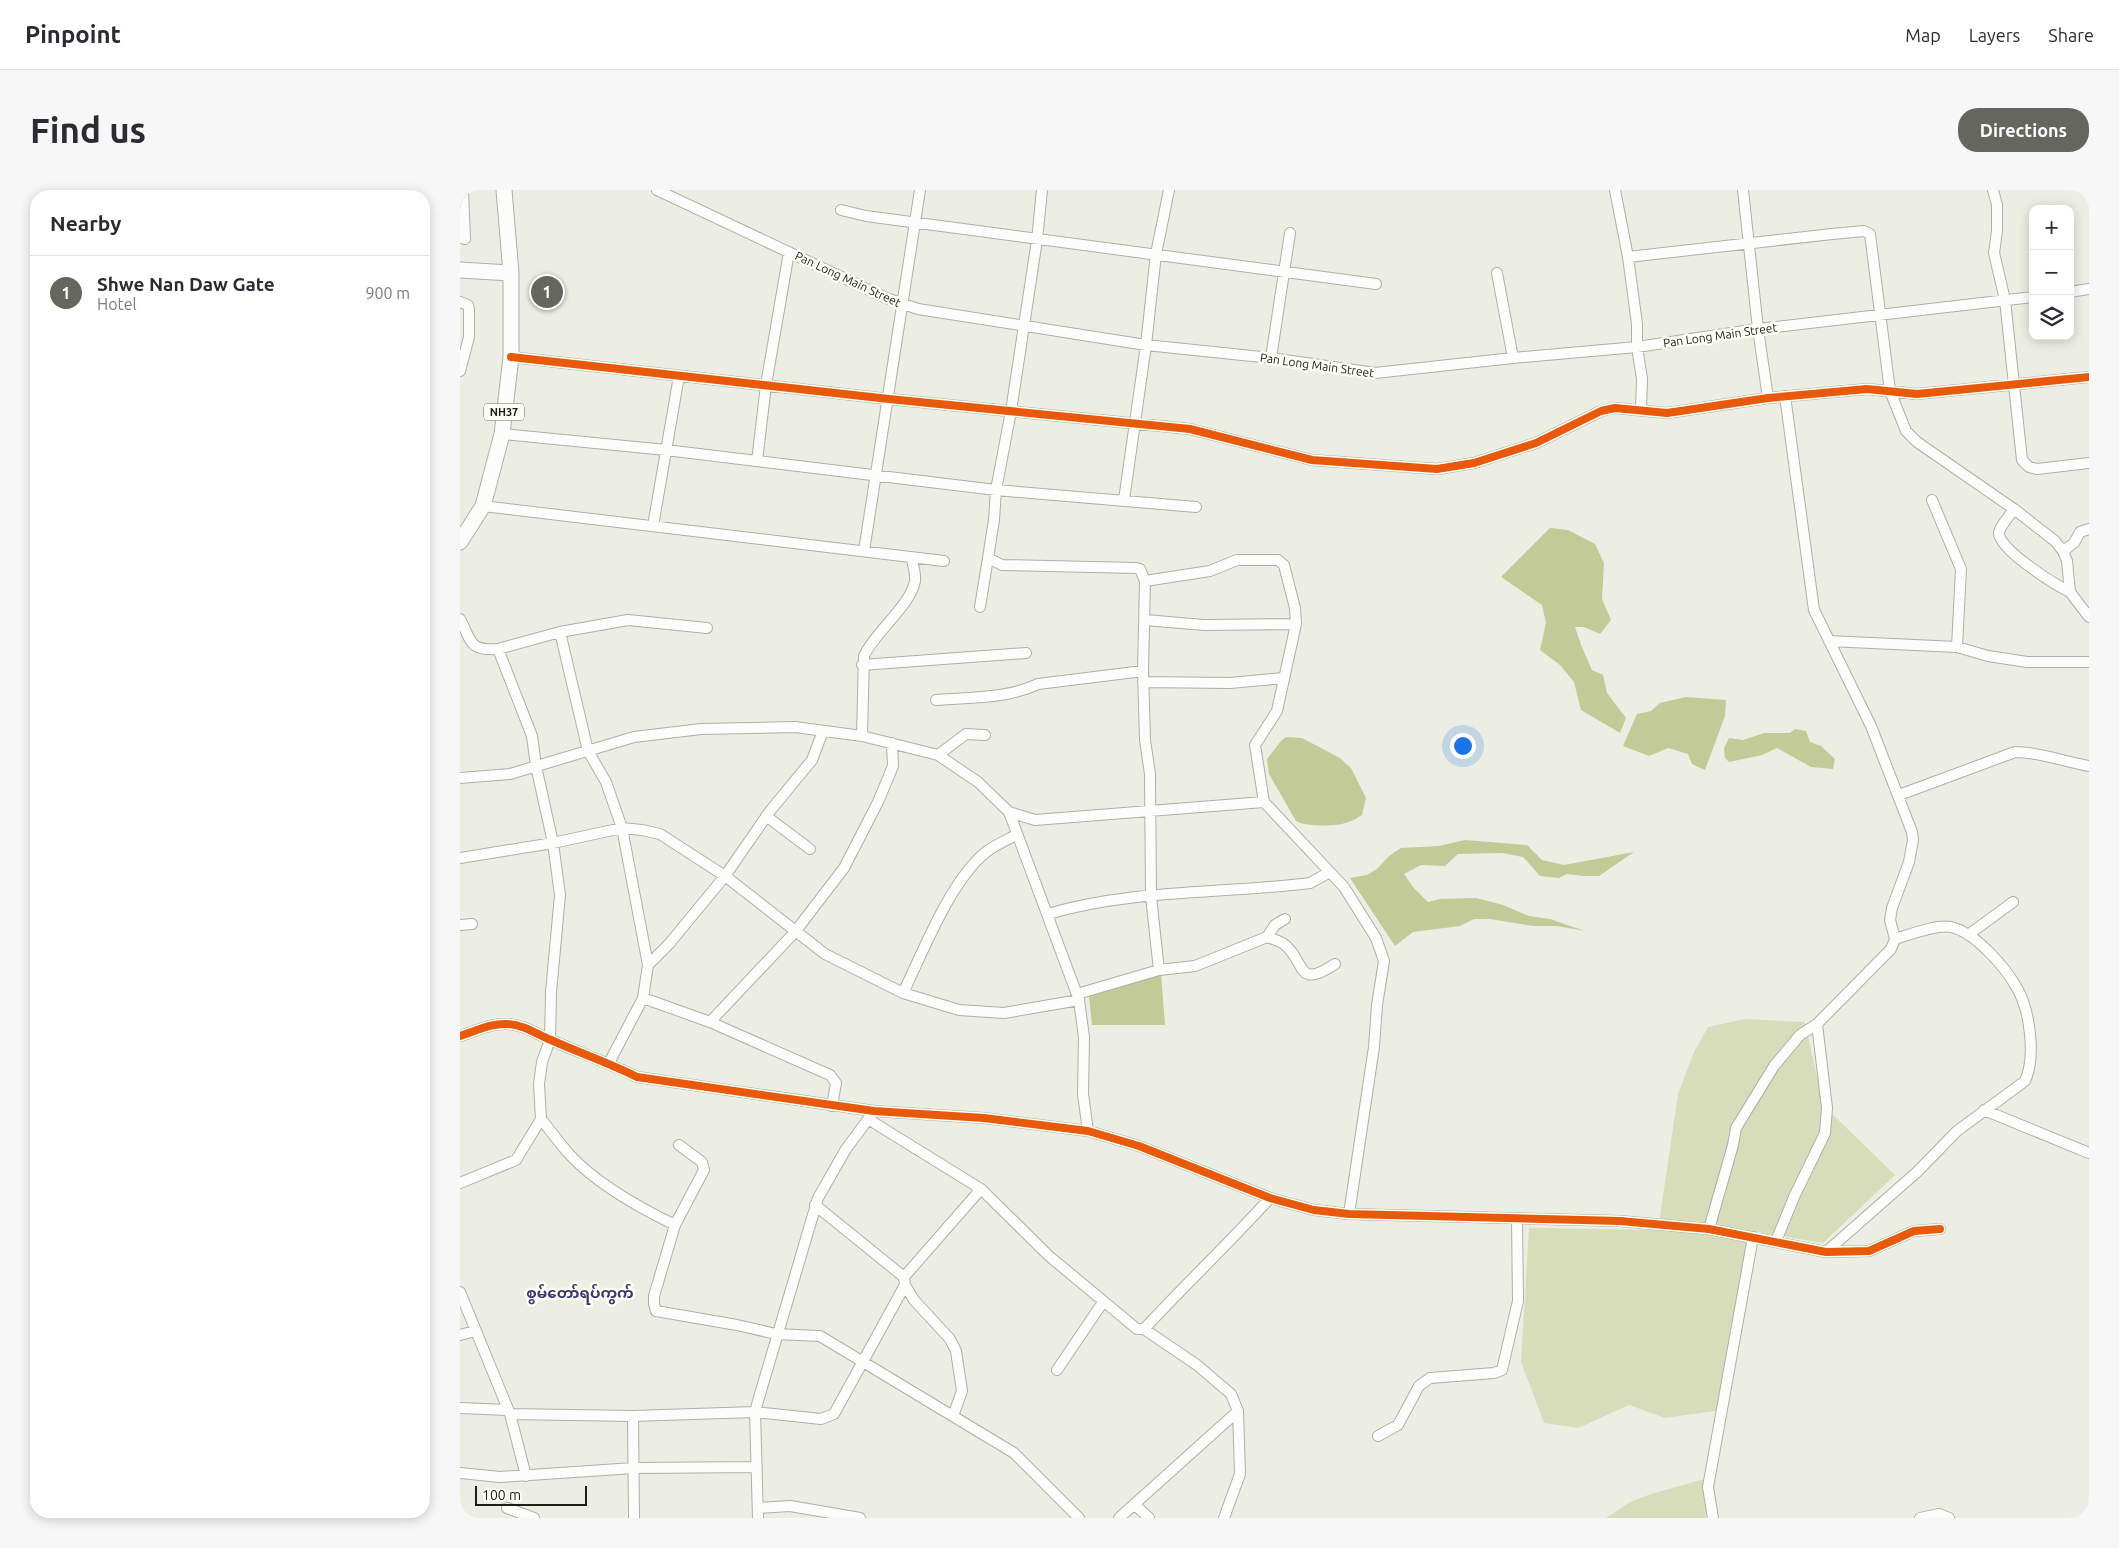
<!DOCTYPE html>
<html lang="en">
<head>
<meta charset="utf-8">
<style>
	:root { --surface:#fff; --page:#f7f7f7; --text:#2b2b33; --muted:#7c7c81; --line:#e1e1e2; --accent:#65675e }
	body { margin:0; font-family:Ubuntu,"Noto Sans Myanmar",sans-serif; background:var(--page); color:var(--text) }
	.controls { position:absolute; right:15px; top:15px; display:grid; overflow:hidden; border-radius:10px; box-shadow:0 2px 12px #0003 }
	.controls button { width:45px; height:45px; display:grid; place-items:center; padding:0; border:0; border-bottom:1px solid var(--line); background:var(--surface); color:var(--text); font:25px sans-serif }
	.scale { position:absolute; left:15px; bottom:12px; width:112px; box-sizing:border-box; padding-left:5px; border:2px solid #1d1e17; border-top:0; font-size:14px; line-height:18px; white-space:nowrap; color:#1d1e17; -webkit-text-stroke:4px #fcfff3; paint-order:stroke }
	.you { position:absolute; left:1002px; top:555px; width:18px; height:18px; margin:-12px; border:4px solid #fff; border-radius:50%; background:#1a73e8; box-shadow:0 0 0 8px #1a73e833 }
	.badge { display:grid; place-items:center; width:32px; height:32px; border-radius:50%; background:var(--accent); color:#fff; font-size:16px; font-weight:700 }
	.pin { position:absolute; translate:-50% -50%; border:2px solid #fff; box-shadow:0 1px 5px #0006 }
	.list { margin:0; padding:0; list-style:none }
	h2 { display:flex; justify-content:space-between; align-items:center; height:65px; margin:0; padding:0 20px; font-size:21px }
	h2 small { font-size:16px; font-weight:400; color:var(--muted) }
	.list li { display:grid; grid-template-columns:32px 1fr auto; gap:15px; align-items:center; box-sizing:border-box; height:75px; padding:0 20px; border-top:1px solid var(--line) }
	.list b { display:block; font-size:19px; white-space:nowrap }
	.list p { margin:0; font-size:16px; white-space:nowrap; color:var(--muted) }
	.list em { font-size:16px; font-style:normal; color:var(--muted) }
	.icon { flex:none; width:28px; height:28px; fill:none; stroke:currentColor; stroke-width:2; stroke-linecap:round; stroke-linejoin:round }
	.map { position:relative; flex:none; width:1629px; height:1328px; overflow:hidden; border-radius:20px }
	header { display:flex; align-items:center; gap:30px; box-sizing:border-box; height:70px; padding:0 25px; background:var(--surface); border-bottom:1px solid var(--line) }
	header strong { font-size:24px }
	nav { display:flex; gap:28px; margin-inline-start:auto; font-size:18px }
	.intro { display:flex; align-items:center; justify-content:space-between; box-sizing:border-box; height:120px; padding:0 30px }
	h1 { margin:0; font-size:35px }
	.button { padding:12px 22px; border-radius:20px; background:var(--accent); color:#fff; font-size:18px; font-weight:700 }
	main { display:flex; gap:30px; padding:0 30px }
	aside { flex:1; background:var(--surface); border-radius:20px; box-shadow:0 2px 12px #0003 }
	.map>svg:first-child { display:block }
</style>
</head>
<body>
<header>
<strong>Pinpoint</strong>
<nav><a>Map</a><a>Layers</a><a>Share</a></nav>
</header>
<div class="intro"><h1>Find us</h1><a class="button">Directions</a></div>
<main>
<aside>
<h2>Nearby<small></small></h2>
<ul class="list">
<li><span class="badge">1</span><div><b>Shwe Nan Daw Gate</b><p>Hotel</p></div><em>900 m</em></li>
</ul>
</aside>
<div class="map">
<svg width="1629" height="1328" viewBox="0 0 1629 1328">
	<rect width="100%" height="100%" fill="#eceee3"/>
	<path fill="#d7ddbb" d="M1285,829L1345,832L1363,915L1435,985L1363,1053L1290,1041L1262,1220L1205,1228L1169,1215L1118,1238L1084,1233L1061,1172L1069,1038L1198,1040L1218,904L1234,862L1248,837Z
		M1244,1289L1246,1328H1146L1170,1312L1191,1304Z"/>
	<path fill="#c2ca98" d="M1090,338L1108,340L1135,354L1144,373L1142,409L1151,430L1140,444L1124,437H1115L1121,455L1132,480L1143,485L1147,503L1166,528L1160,543L1121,520L1114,492L1100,475L1080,460L1086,433L1082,415L1041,387Z
		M1226,507L1266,510L1265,526L1245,580L1232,574L1228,564L1208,558L1189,566L1163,556L1177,524L1191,521L1200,513Z
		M1335,539L1346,541L1350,552L1361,556L1375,569L1373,579L1351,577L1317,558L1302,565L1269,572L1265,568L1264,558L1269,548L1283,550L1304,543H1330Z
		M826,547L842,548L880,568L891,578L906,608L902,625C898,627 895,630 891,631C880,637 846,637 836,631L809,584L807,569L821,551Z
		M1005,650L1067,655L1082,670L1104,675L1174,662L1139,686H1123L1107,684L1099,688L1080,686L1063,667L1042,663L998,664L985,676L961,675L944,684L954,698L968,712L980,709L1016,708L1043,715L1069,726L1090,729L1125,741L1097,736H1073L1030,729H1014L1000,736L953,742L935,756L890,688L907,685L917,679L929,666L941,658L979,656Z
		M701,783L705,835H632L629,806Z"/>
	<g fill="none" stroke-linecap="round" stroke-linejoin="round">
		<g stroke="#aeafa7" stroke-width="12">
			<path id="minor" d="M197,0L426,108L458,119L686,155L811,168L915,183L1053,168L1177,157L1298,139L1573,107
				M582,0L577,50L551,221L536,300L534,330L528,368L542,375L676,378L680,379L685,391L683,481L685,550L690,584L691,707L699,780
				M1155,0L1168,67L1177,134V157L1182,189L1181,220
				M1283,0L1298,139L1308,208
				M1533,0L1537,15V41L1534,63L1545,110L1562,270L1569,277L1577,279L1629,273
				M381,20L406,26L916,94
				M0,48L5,49L3,0
				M1168,67L1372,44L1404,41L1410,44L1430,201L1446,241L1457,252L1554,319L1595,351L1603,361L1607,371L1610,402L1629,427
				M1037,83L1053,168
				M1610,102L1629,99
				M0,112L8,115L9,120V147L0,181
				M51,167L429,209L730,239L852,270L977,279L1014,273L1076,253L1141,221L1155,218L1207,223L1308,208L1407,199L1457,204L1629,187
				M811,168L830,43
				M42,244L206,260L536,300L736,317
				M297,271L306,195L329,62
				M664,310L686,155L696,64L709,0
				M1472,310L1501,379L1497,457
				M23,316L484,371
				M1554,319C1550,325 1541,335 1539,342C1537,359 1596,395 1610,402
				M193,336L219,186
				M404,361L460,0
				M1603,361L1614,353L1620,342L1629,339
				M685,391L750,381L777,370H818L824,375L835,418L836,434L817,521L795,555L804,612L884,697L916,748L924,771L917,815L914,857L889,1024
				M520,417L528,368
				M0,429C12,451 8,461 38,459L100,442L168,430L247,438
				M685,430L744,435L836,434
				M100,442L128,561L146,592L162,638L188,775L183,808L149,873
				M1369,451L1497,457L1528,466L1567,472H1629
				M402,475L566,463
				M683,492L770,493L824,488
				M476,510C510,507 547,509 578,494L683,481
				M402,546L404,466C414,443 451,415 455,391C456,384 453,374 451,367
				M478,565L506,544L525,545
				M0,588L50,584L174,547L241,539L335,537L402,546L478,565L518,592L549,622L575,630L804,612
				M1439,605L1555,562C1580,562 1605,572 1629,576
				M549,622L619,810L624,847L623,904L628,941
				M306,626L350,659
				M0,668L93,653L162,638L182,640L200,644L265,686L365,764L443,803L499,820L544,823L619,810
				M588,724C673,699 763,704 850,693L870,682
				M0,735L12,734
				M1508,745L1553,712
				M807,747L815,735L825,729
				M188,775L209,754L265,686L310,621L352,570L363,541
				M443,803C463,762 490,691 526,662C535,655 547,650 556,645
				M617,804L699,780L735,776L807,747C813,749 821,751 825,755C846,772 836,800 875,774
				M183,808L250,832L370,885L376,893L372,916
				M250,832L335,742L384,678L418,612L433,576L432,553
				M0,846C16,841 31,833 48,834C65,835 76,844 91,850C120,863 149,873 177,887L414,921L524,928L628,941L679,956L810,1008L854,1020L889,1024L1160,1031L1249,1039L1366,1062L1409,1061L1454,1041L1480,1039
				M1524,920L1629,963
				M81,929C91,941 100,954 110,965C137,994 180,1018 215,1035
				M408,929L521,999L589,1066L677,1139H684C725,1095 769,1053 810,1008
				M219,955L242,972L244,980L215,1035L194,1106V1114L196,1121L277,1135L316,1144L360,1146L554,1263L619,1328
				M0,993L56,970L81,929L79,894L82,872L90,850L91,802L100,705L93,653L76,576L72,546L38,459
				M355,1015L444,1087L445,1095L454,1110L490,1149L496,1161L502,1201L493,1226
				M1249,1039L1273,955L1276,938L1314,876L1340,845L1357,834L1431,759L1435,749L1430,730L1432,718L1449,672L1453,650L1452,642L1411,536L1354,420L1325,206
				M1316,1051L1334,1007L1365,943L1367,918L1357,834
				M1366,1062L1457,982L1497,941L1565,891C1576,867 1570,821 1557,798C1545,777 1516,743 1491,737C1477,734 1449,745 1435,749
				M444,1087L521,999
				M0,1102L50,1224L173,1226L295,1222L361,1229L374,1224L445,1095
				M684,1139L737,1175L771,1204L778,1221L780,1284L764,1328
				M0,1145L15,1141
				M597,1180L643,1112
				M0,1218L48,1220
				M50,1224L66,1286
				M173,1226L174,1328
				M918,1246L938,1235L959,1196L970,1188L1034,1183L1042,1180L1058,1111L1057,1029
				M0,1283L40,1287L174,1278L297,1277
				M674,1314L689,1328
				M47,1318L74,1328
				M298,1318L330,1316L400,1328
				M298,1328L295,1222L298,1211L358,1008L386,959L412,924
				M659,1328L778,1221
				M1253,1328L1248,1297L1293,1047
				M1460,1328L1479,1324L1489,1328"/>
		</g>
		<g stroke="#aeafa7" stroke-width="17">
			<path id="highway" d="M0,80L51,83
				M0,352L23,316L42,244L51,167V83L44,0"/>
		</g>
		<use href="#minor" stroke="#fcfcfb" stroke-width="10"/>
		<use href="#highway" stroke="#fcfcfb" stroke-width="15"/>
		<g stroke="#fcfff3" stroke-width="11">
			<path id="cycleway" d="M51,167L429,209L730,239L852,270L977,279L1014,273L1076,253L1141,221L1155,218L1207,223L1308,208L1407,199L1457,204L1629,187
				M0,846C16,841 31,833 48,834C65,835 76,844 91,850C120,863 149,873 177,887L414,921L524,928L628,941L679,956L810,1008L854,1020L889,1024L1160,1031L1249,1039L1366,1062L1409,1061L1454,1041L1480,1039"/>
		</g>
		<use href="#cycleway" stroke="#e8590c" stroke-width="8"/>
	</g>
	<g text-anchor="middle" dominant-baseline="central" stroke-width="5" stroke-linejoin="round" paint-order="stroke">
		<rect fill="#fcfff3" stroke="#606259" stroke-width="1" x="24" y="213.5" width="40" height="17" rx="4"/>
		<g font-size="11" font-weight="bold" fill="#1d1e17">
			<text x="44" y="222">NH37</text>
		</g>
		<g font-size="12" fill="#1d1e17" stroke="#fcfff3">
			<text transform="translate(388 89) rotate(25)">Pan Long Main Street</text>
			<text transform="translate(1260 145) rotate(-8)">Pan Long Main Street</text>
			<text transform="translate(857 175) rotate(8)">Pan Long Main Street</text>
		</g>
		<g font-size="15" font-weight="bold" fill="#3b3773" stroke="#fcfff3">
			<text x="120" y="1102">စွမ်တော်ရပ်ကွက်</text>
		</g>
	</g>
</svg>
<div class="controls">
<button>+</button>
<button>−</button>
<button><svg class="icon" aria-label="layers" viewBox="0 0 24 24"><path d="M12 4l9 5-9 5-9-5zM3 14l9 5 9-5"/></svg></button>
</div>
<div class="scale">100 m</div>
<div class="you"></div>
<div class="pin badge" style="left:87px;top:102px">1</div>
</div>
</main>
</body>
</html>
